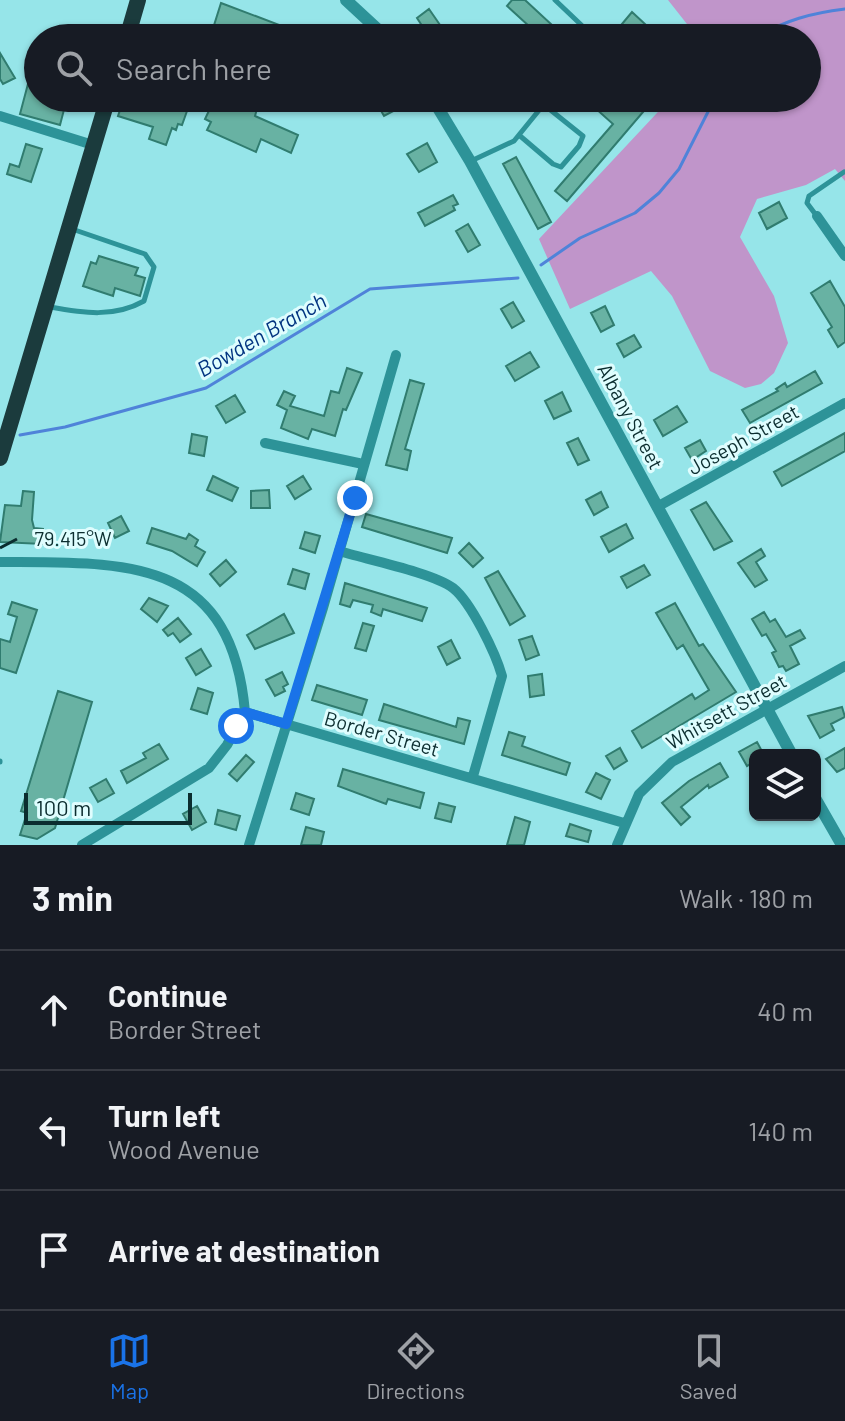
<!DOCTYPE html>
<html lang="en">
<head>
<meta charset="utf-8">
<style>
	:root { --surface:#171b24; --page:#242831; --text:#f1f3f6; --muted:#9ea1a6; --line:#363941; --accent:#1a73e8 }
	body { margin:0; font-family:Barlow,sans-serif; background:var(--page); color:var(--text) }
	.controls { position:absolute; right:24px; bottom:24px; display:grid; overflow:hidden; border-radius:12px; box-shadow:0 2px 6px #0004 }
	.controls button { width:72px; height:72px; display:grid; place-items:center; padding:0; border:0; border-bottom:2px solid var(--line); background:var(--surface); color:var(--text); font:40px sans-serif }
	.scale { position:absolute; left:24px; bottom:20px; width:168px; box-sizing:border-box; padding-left:8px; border:4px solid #0b2d2f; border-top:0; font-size:22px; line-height:28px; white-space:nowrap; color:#0b2d2f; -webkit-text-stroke:6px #dffdfe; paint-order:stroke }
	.stop { position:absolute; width:24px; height:24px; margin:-18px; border:6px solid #1a73e8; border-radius:50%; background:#fff }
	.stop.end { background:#1a73e8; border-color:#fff; box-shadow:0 2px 8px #0008 }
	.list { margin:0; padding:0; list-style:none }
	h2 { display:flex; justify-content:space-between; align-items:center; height:104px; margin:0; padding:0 32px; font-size:34px }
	h2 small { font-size:26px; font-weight:400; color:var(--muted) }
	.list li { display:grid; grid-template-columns:52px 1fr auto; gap:24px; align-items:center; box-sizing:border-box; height:120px; padding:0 32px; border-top:2px solid var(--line) }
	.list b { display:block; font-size:30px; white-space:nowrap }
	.list p { margin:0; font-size:26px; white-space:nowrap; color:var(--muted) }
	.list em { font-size:26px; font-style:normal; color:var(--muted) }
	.icon { flex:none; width:44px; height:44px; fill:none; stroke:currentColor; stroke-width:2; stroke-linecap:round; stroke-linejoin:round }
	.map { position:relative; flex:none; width:845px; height:845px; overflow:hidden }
	.search { position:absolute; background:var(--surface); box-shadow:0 2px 6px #0004; left:24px; right:24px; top:24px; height:88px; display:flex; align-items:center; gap:20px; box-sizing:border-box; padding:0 28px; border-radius:44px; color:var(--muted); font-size:30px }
	.sheet { height:464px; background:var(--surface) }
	nav { display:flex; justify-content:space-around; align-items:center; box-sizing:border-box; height:112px; border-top:2px solid var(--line); background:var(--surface); font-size:22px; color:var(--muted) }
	nav a { display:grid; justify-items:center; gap:4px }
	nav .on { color:var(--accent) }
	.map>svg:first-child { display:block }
</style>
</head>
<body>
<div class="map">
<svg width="845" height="845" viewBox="0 0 845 845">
	<rect width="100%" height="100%" fill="#96e5e9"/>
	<path fill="#c095ca" d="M668,0H845V181L835,169L806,185L757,199L740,237L774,296L788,343L774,373L761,384L745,388L710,371L672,296L651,271L570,309L539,239L671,98H807V38H698Z"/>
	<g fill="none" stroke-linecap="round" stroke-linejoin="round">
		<path stroke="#4f83d9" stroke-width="3" d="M756,38C785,20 812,13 845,9
			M541,265L580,238L635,213L659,193L679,169L715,98
			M20,435L65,427L206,388L370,289L518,278"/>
	</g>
	<path fill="#68b2a3" stroke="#307c6f" stroke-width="2" d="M512,0H525L566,38H542L507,6Z
		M221,3L282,26L278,38H210Z
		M429,9L449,38H430L417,18Z
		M632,12L660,38H637L622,24Z
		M0,53L15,78L3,84L0,79Z
		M29,80L38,83V98H67L60,125L20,114Z
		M124,98H177L174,107L187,111L182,125L178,124L176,130L172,128L166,145L149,139L153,127L118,116Z
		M215,98H260L255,116L298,135L291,153L261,139L256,152L207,130L211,122L205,119Z
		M384,98H394L399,108L384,116L376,102Z
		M584,98H655L567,201L555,191L613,124Z
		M427,143L437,162L419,172L407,154Z
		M26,144L42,149L31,182L7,174L10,164L19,167Z
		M516,157L551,222L538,229L503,164Z
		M453,195L458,204L453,206L455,210L425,226L418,213Z
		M779,202L787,218L767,229L759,213Z
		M468,224L480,245L468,252L456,231Z
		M99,256L138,268L135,275L145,278L140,296L115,288L113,296L83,286L91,262L96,264Z
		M830,281L845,307V342L838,347L828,330L832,327L811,293Z
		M513,302L524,321L512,328L501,309Z
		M605,306L614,325L601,332L591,313Z
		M634,335L641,347L624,357L617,344Z
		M530,352L539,367L515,381L506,366Z
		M347,368L362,373L346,410L343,409L335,436L312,429L308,439L281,428L287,410L277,405L284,391L295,396L290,406L324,416L331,391L339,393Z
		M815,371L822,383L750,423L742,410L778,391L776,389L785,383L787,387Z
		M410,380L424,384L405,449L411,451L407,470L386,465Z
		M562,392L571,411L554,419L545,401Z
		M235,395L245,412L226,423L216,406Z
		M677,406L687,422L663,436L654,420Z
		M845,433V451L782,486L774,472Z
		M192,434L207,437L204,456L189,453Z
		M578,438L589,460L578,465L567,443Z
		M700,440L706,451L692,460L685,448Z
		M213,476L238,488L232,501L207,490Z
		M303,476L311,489L295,499L287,486Z
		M269,490L270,508H251V491Z
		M23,491L34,492L32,520L34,528L43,529V544L0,542L5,505L21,506Z
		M601,492L608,507L594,515L586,500Z
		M706,502L732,541L714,550L691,510Z
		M366,514L452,538L447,553L362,527Z
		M121,516L129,531L115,538L108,523Z
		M626,524L633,538L609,552L601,537Z
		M152,528L186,539L189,534L198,540L195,546L205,552L197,566L172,551L147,543Z
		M305,532L320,536L315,553L300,548Z
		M469,543L483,558L473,567L459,553Z
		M761,549L765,556L756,562L767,580L755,587L738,563Z
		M226,560L236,572L220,586L210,574Z
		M644,565L650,575L627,588L621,577Z
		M293,569L309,574L305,589L288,584Z
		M498,571L525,616L510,625L485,578Z
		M345,583L427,608L422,621L383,609L381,616L371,612L373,605L353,600L350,607L340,604Z
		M149,598L168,606L157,622L141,609Z
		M12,602L37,610L16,673L0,668V639L10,642L17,617L8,614Z
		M675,603L699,646L703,644L736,692L642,748L632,731L692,694L695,699L709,690L683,645L677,649L656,613Z
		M764,612L770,622L775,619L786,637L800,630L805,638L790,646L799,664L786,671L783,666L779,667L772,653L776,651L766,634L762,636L752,619Z
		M284,614L294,633L255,649L247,635Z
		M178,618L191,634L180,642L173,633L168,636L163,630Z
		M363,623L374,626L366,651L355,648Z
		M532,636L539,655L526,660L519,640Z
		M451,640L460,658L447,665L438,647Z
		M201,649L211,666L196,675L186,658Z
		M282,672L288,684L283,687L285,691L275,696L266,680Z
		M542,674L544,695L530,697L528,676Z
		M317,685L367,700L362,715L312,700Z
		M198,688L213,693L207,714L191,709Z
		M58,691L92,702L55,828L37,839L20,835L27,813L21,811Z
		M384,704L456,727L458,718L470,721L464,744L379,720Z
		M842,707L845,717L831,724L834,730L820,738L808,716Z
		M509,732L525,737L522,746L570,763L566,775L502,755Z
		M757,742L764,755H755V761L747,766L739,752Z
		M159,744L168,759L127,783L121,771L146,758L143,753Z
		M620,748L627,761L614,769L606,756Z
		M845,748V768L837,772L826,759Z
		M246,755L254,762L237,781L229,774Z
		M720,763L728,777L709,788L708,785L681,807L690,817L681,825L662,803L689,781Z
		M343,769L424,793L420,808L388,799L386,804L338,786Z
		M596,773L610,780L601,799L586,792Z
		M106,779L114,793L98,802L90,788Z
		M296,793L314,799L309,815L291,809Z
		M439,803L455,807L451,822L435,818Z
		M197,806L206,822L192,830L183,814Z
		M218,810L240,816L236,830L215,824Z
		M515,817L530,822L524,845H507Z
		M570,824L591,831L588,842L566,836Z
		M306,827L324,832L321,845H301Z"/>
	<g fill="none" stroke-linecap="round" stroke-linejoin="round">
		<path stroke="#2d9398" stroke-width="5" d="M555,0L595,38
			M597,38L601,34L608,38
			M519,135L553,164L561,167L579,146L583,136L543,104
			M471,161L514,141L549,98
			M816,215L807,203L809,196L844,172
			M50,307C83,313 114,318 144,301L154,267L145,254L72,229
			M0,761V762"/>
		<path stroke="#2d9398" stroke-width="10" d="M0,116L93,145
			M817,216L845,256
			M265,443L363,464
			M657,507L845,403
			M339,551C365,559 434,573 453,588C471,602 496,654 502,676L473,776
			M0,562C125,563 231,555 245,712
			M245,712L624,823
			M82,845L209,768L227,745L245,712
			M249,845L323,608L396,355
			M617,845L639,794L672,762L845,666"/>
		<path stroke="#2d9398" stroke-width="12" d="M346,0L387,38
			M432,98L470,161L792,755
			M815,798L842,845"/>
		<path stroke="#1b3b3d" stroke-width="16" d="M127,38L138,0
			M0,458L108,98"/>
	</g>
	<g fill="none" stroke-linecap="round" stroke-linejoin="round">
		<path stroke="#1a73e8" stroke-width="10" d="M236,726L245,712L286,724L355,498"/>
	</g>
	<path fill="none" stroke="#0b2d2f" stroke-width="3" d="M0,548L17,539"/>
	<g text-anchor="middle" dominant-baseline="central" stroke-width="6" stroke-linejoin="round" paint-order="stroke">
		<g font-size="20" fill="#0b2d2f" stroke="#dffdfe">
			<text transform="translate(631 416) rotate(62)">Albany Street</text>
			<text transform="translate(743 439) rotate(-29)">Joseph Street</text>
			<text transform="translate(726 711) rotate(-29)">Whitsett Street</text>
			<text transform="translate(382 733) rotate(16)">Border Street</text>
		</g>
		<g font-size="22" font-style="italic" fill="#023480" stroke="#dffdfe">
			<text transform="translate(261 334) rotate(-30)">Bowden Branch</text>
		</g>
	</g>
	<g font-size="20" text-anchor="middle" fill="#0b2d2f" stroke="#dffdfe" stroke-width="6" stroke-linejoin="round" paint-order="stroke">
		<text x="73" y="546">79.415°W</text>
	</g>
</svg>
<div class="controls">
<button><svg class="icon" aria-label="layers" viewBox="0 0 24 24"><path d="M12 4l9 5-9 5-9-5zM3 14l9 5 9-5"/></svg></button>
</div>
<div class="scale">100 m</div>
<div class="stop" style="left:236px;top:726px"></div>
<div class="stop end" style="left:355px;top:498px"></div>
<div class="search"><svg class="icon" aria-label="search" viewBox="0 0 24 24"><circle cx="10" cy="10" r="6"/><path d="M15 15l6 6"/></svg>Search here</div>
</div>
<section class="sheet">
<h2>3 min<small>Walk · 180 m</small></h2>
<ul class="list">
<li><svg class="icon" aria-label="ahead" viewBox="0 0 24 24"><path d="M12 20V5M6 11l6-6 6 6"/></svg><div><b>Continue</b><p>Border Street</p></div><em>40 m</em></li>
<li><svg class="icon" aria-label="left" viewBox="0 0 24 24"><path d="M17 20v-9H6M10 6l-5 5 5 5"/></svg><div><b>Turn left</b><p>Wood Avenue</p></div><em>140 m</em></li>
<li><svg class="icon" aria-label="arrive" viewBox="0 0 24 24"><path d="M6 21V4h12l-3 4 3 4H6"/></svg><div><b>Arrive at destination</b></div></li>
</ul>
</section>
<nav>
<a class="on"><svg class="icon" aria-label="map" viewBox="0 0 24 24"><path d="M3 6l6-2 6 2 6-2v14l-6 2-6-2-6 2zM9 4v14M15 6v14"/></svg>Map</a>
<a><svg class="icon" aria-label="directions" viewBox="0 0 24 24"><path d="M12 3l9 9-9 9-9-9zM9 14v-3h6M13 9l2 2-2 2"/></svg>Directions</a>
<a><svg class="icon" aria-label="saved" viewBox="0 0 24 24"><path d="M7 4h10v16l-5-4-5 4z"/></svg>Saved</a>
</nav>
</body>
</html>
